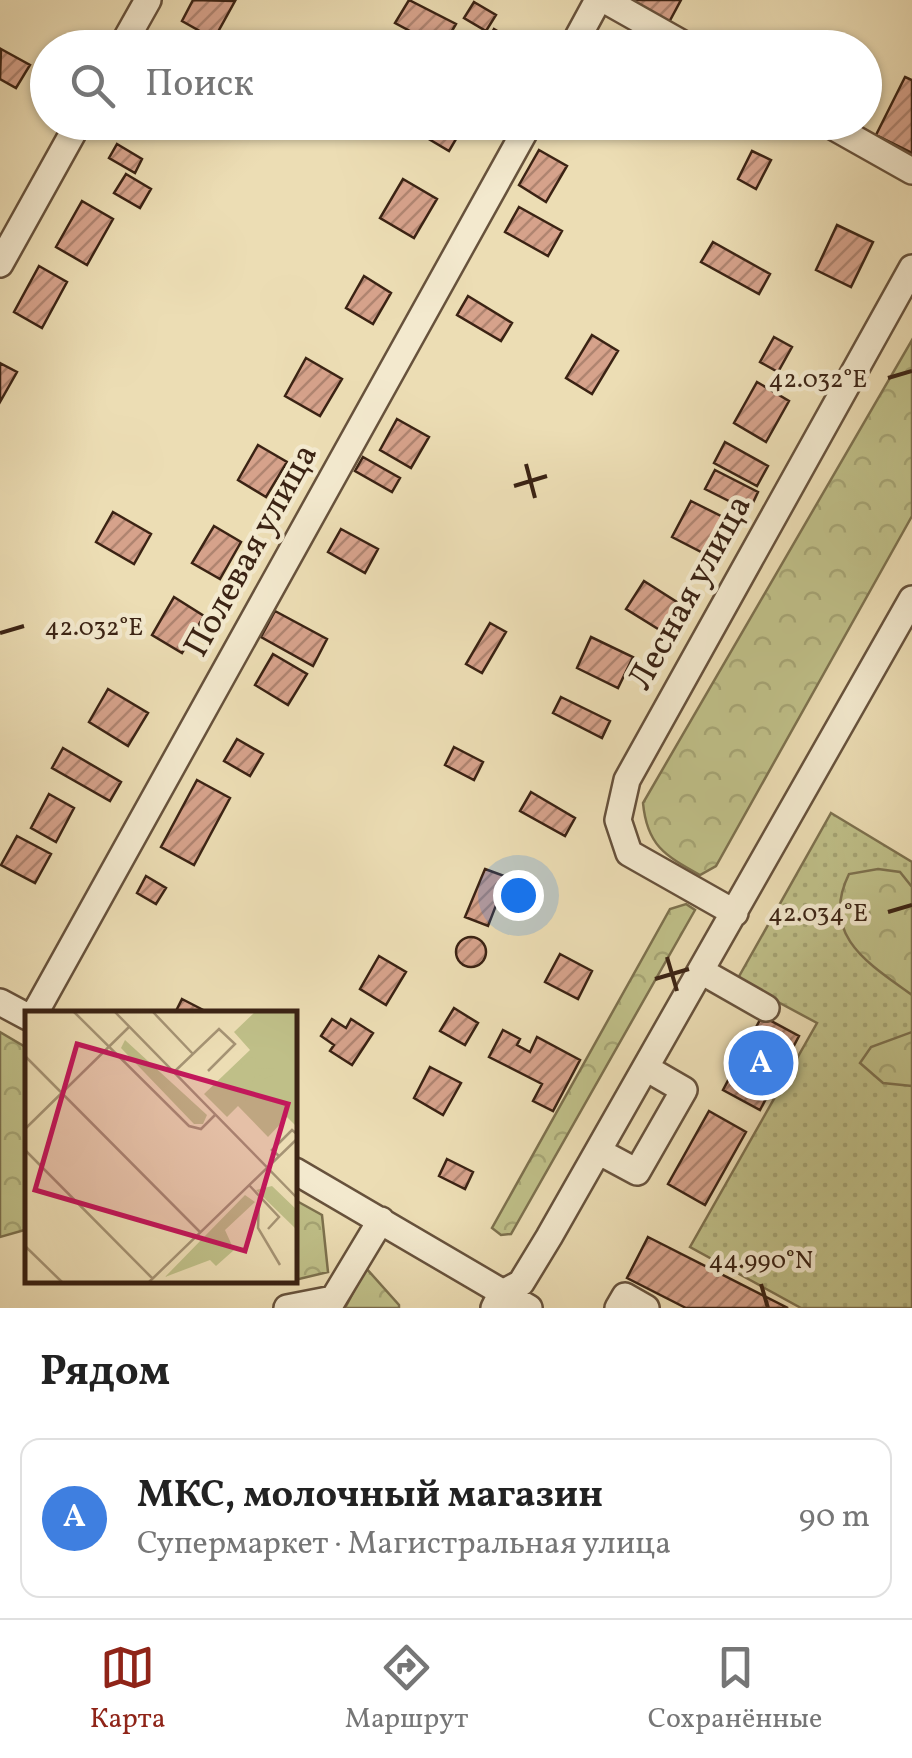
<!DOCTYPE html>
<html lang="ru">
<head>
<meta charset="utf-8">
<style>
	:root { --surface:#fff; --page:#f2f2f2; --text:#222; --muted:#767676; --line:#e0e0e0; --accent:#8f2418 }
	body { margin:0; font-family:Vollkorn,serif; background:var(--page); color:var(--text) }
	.you { position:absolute; left:518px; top:895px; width:35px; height:35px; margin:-25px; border:8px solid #fff; border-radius:50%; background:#1a73e8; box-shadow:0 0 0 15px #1a73e833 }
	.badge { display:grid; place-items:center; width:65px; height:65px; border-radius:50%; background:var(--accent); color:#fff; font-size:32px; font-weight:700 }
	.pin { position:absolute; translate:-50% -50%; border:5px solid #fff; box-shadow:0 2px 10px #0006 }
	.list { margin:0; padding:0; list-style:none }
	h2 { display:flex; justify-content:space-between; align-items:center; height:130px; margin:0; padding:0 40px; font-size:42px }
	h2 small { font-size:32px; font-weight:400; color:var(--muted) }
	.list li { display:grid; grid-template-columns:65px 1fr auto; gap:30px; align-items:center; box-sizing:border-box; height:160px; margin:0 20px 20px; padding:0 20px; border:2px solid var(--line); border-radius:20px }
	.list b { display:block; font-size:38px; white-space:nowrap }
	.list p { margin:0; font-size:32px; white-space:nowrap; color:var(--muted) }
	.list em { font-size:32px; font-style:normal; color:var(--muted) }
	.icon { flex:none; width:55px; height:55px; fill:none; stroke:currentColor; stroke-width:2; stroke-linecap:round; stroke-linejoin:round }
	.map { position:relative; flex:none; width:912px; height:1308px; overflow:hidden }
	.search { position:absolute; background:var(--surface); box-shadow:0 2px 8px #0004; left:30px; right:30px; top:30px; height:110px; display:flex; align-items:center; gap:25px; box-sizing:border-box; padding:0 35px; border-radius:55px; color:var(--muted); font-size:38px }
	.sheet { height:310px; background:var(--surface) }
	nav { display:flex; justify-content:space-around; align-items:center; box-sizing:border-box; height:140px; border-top:2px solid var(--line); background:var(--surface); font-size:28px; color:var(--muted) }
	nav a { display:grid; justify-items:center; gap:5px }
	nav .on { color:var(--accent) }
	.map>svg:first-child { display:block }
</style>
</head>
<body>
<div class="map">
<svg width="912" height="1308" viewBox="0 0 912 1308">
	<defs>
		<pattern id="grass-dots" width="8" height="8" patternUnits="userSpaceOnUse" patternTransform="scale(2.5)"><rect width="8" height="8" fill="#bfbf88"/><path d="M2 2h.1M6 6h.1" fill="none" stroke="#a5a474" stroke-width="1.8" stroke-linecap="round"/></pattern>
		<pattern id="forest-crowns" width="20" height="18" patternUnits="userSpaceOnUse" patternTransform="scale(2.5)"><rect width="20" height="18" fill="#bfbf88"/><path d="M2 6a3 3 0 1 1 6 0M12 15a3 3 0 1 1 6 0" fill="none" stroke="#a5a474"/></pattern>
		<pattern id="building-hatch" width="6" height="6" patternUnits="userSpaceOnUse" patternTransform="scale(2.5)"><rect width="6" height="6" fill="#d6a28b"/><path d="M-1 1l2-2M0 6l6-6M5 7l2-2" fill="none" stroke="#af8470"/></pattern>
	</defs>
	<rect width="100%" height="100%" fill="#ecddb4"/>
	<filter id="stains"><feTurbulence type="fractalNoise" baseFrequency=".002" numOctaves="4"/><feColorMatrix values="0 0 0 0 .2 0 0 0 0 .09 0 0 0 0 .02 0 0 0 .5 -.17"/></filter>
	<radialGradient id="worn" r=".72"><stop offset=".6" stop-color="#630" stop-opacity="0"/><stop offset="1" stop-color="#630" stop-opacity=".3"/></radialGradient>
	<path fill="url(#grass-dots)" stroke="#7d714e" stroke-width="2.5" d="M831,813L912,862V1308H801L690,1247L817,1023L737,980Z"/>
	<path fill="url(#forest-crowns)" stroke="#7d714e" stroke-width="2.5" d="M912,340V516L716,866L700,875C664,855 647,845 643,803Z
		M878,869L900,872L912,887V995C869,964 819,935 849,874Z
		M686,904L695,910L511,1234L501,1235L492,1228L670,909Z
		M0,1032L27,1048L28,1229L0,1237Z
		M912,1032V1086L883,1083L860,1063L871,1047Z
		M295,1200L322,1215L328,1272L295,1280Z
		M366,1268L399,1305V1308H345Z"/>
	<path fill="url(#building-hatch)" stroke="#3b2314" stroke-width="2.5" d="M193,0L235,1L214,39L182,21Z
		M409,0L456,24L442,48L395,23Z
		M630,0H681L667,26Z
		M474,2L496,15L486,31L464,18Z
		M494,29L526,48H483Z
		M1,49L30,65L16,88L0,79Z
		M905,77L912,80V153L876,135Z
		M136,122H168L160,137Z
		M422,122H466L449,151L417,132Z
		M117,144L142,159L135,173L109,158Z
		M539,150L567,166L546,202L519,185Z
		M752,151L771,160L756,189L738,179Z
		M126,174L151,189L140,208L114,193Z
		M403,179L437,199L414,238L380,218Z
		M82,201L113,219L87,265L56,247Z
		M519,207L562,231L548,256L505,232Z
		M837,225L873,242L851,287L816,270Z
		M713,242L770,274L759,294L701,262Z
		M39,266L67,282L42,328L14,312Z
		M364,276L391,293L373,324L346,308Z
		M468,296L512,323L501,341L457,315Z
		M592,335L618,351L592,394L566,378Z
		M774,337L792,347L778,372L760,362Z
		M306,358L342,379L320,416L285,396Z
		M0,363L17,372L0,402Z
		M757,382L789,401L766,442L734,423Z
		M397,419L429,437L411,468L380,450Z
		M725,442L768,466L757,486L714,463Z
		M258,445L287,462L266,497L238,480Z
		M363,457L400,478L392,492L355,471Z
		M715,470L758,492L749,511L705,489Z
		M691,501L727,519L709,556L672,537Z
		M113,512L151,534L134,564L96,542Z
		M214,526L241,542L220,579L192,563Z
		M341,529L378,549L365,573L328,552Z
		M644,581L680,604L663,632L626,609Z
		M174,597L204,616L182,653L152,635Z
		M275,611L327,639L313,666L261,637Z
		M490,623L506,632L482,673L466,664Z
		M591,637L633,657L618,688L577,668Z
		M273,654L307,674L288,705L255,685Z
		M108,689L148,713L128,746L89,722Z
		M561,697L610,721L602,738L553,713Z
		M237,739L263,754L250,776L224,761Z
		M454,747L483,762L474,780L445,765Z
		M63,748L121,782L110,801L52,768Z
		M197,780L230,798L194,865L161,847Z
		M531,792L575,818L565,836L520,811Z
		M49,794L74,808L56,842L31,828Z
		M17,836L51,854L35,883L1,865Z
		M485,869L507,877L488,926L465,917Z
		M146,876L166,888L156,904L137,893Z
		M456 952a15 15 0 1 1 30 0a15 15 0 1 1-30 0Z
		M560,954L592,971L578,999L545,982Z
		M379,956L406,972L386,1005L360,989Z
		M182,999L207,1012V1013H175Z
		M454,1008L478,1023L465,1045L440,1031Z
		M762,1016L799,1036L760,1110L723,1090Z
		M332,1019L346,1028L351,1019L373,1033L352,1065L330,1051L334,1045L321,1036Z
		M503,1030L520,1039L517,1045L530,1052L537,1037L580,1060L553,1111L533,1101L542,1084L489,1057Z
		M430,1067L461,1083L443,1115L414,1098Z
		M709,1111L746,1132L705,1205L668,1184Z
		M447,1159L473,1172L465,1189L439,1176Z
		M648,1237L788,1308H686L627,1278Z"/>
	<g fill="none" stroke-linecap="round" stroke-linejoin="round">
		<g stroke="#67523c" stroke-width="30">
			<path id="minor" d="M605,0L690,48
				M121,48L148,0
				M572,48L598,0
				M825,122L912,171
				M0,264L79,122
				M735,913L629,853L618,820L627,780L912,268
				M701,971L766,1008
				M0,1002L28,1017
				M35,1013L530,122
				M598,1151L637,1172L684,1090L646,1068
				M295,1171L529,1308
				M287,1308L333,1299
				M328,1308L381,1220
				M494,1308L501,1294L521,1283L549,1237L912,599
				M618,1308L625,1296L646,1308"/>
		</g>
		<use href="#minor" stroke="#f3e9ce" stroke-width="25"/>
	</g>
	<path fill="none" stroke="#3b2314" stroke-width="4" d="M888,378L912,371M526,464L535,498M514,486L547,476M0,633L24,626M888,912L912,905M667,957L677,991M655,979L689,969M761,1284L768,1308"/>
	<g text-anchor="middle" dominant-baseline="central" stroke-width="9" stroke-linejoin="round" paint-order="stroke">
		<g font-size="35" fill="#3b2314" stroke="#f3e9ce">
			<text transform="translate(252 551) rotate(-61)">Полевая улица</text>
			<text transform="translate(691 593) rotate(-61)">Лесная улица</text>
		</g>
	</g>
	<g transform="translate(25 1011)">
		<rect width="272" height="272" fill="#ecddb4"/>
		<path d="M231,0H272V116L262,106L243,126L213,95L202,106L179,83L225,39L209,21Z" fill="#bfbf88"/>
		<path d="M100,29L182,104L178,113H169L96,37ZM224,46L230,47L231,58L249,57V64L239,68L231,61L221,90L215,77L192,86V75ZM247,175L272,199V219L231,179ZM220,184L230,191L200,219L209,239L191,255L185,249L140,266Z" fill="#bfbf88"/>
		<path fill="none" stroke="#a59374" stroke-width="2.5" d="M48,0L164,115L176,118L191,103M89,0L273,188M128,1L168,43M0,45L175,221M149,61L194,18L210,33L183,60M0,118L104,16M0,139L128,268M254,145L247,139L267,119L273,124M224,174L254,206L243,218M234,186L233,217L255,254M0,235L38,272M123,272L273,127"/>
		<path fill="#c2185b" fill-opacity="0.15" stroke="#c2185b" stroke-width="5" d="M52,33L263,93L220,240L10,179Z"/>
		<rect width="272" height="272" fill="none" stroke="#3b2314" stroke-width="5"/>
	</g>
	<g font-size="25" text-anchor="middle" fill="#3b2314" stroke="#f3e9ce" stroke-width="9" stroke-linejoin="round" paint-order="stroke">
		<text x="818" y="387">42.032°E</text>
		<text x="94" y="635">42.032°E</text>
		<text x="818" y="921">42.034°E</text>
		<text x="761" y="1268">44.990°N</text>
	</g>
	<rect width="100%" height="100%" filter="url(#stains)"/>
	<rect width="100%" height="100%" fill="url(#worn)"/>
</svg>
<div class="you"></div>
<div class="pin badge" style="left:761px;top:1063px;background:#3f7fe0">A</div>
<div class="search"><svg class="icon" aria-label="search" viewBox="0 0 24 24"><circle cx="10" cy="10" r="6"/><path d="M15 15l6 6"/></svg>Поиск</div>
</div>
<section class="sheet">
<h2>Рядом<small></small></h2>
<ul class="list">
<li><span class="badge" style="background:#3f7fe0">A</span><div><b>МКС, молочный магазин</b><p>Супермаркет · Магистральная улица</p></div><em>90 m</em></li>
</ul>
</section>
<nav>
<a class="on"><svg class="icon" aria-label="map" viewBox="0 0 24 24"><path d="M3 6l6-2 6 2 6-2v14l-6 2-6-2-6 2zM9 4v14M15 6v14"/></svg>Карта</a>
<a><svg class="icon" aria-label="directions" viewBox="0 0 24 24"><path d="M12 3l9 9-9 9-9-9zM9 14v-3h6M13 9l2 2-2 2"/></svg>Маршрут</a>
<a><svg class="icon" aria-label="saved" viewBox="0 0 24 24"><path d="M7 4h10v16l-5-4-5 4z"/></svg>Сохранённые</a>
</nav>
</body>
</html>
